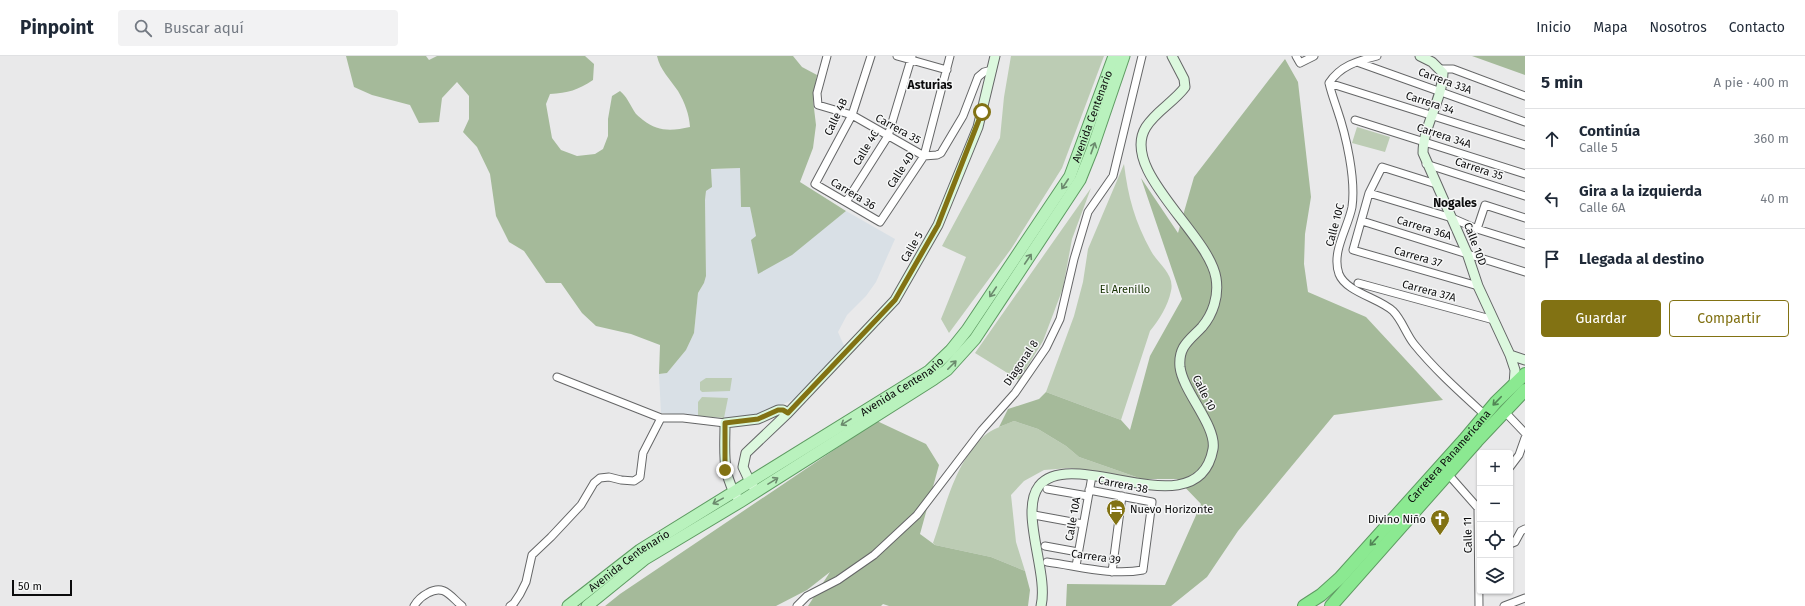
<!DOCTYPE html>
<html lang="es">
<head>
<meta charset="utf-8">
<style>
	:root { --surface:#fff; --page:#f2f2f3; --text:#1f2937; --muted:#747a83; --line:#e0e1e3; --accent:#827213 }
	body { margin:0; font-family:"Fira Sans",sans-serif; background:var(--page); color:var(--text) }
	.controls { position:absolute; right:12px; bottom:12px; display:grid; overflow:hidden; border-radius:4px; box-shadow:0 1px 3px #0004 }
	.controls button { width:36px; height:36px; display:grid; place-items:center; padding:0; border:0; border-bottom:1px solid var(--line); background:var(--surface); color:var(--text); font:20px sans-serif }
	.scale { position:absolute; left:12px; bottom:10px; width:60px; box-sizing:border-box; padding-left:4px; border:2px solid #0b0b0c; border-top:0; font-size:11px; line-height:14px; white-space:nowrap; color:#0b0b0c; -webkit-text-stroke:3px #f6f7f7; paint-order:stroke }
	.stop { position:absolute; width:12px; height:12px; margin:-9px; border:3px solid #827213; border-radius:50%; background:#fff }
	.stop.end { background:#827213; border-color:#fff; box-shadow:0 1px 4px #0008 }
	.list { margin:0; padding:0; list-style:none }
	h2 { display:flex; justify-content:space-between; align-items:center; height:52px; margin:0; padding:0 16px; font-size:17px }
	h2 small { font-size:13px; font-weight:400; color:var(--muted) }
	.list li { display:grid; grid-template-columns:26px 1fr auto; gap:12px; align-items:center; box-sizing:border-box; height:60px; padding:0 16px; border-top:1px solid var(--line) }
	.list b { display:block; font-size:15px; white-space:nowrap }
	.list p { margin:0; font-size:13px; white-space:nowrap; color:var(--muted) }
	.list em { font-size:13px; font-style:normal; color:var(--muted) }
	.actions { display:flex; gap:8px; padding:12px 16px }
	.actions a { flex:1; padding:9px 0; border:1px solid var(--accent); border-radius:4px; text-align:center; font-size:14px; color:var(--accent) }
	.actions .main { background:var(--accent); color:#fff }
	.icon { flex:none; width:22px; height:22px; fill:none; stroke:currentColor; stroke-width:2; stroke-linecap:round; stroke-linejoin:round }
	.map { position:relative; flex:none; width:1525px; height:550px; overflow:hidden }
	header { display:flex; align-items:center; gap:24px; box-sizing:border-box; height:56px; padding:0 20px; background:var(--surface); border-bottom:1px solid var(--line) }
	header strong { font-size:19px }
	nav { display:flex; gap:22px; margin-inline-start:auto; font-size:14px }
	.search { width:280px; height:36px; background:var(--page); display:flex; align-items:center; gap:10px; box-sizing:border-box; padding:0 14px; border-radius:4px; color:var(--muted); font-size:15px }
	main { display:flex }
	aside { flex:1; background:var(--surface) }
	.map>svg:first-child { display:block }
</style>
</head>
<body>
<header>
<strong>Pinpoint</strong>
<div class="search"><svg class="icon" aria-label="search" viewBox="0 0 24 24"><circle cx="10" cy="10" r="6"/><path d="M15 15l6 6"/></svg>Buscar aquí</div>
<nav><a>Inicio</a><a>Mapa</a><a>Nosotros</a><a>Contacto</a></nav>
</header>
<main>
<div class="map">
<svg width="1525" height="550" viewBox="0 0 1525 550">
	<rect width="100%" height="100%" fill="#e9e9ea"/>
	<path fill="#d9e0e6" d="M740,112L741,150H750L756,180L822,174L846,155L895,183L876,226L866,240L847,259L838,276L845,292L797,342L762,357L736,363L661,357L659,318L667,317L686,294L694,277L698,237L704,227L706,220L705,144L706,135L712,131L711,113Z"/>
	<path fill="#bcccb4" d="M1011,0H1104L1062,112L1011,193L949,277L941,263L966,201L942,190L1000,82L1004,41Z
		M1357,71L1390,81L1385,96L1352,87Z
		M1124,108C1128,141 1135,166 1151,195C1158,208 1175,218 1171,235C1168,250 1159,264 1150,275L1121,364L1046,336L1074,260L1083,226L1088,193Z
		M1091,132L1072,183L1063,232L1043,285L1019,324L975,297Z
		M706,322H732L730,335L702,336L700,334V326Z
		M702,341L728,342L724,362L698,360V346Z
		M1014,365L1038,373L1066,390L1079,401L1142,423L1070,412L1044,414L1024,425L1011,439L1016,486L1025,515L991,501L935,489L933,487C946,450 954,408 984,380C992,373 1004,369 1014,365Z"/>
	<path fill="#a5ba9a" d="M346,0H426L429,4L437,0H585L594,8L593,24C578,34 568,37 550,38L546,48L552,82L561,94L577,100L595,98L603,93L608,80V63L612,40L620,35C627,41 629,47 634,55C636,59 640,61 643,64C658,76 672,75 690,71C689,58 685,47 678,35C670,23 660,14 657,0H793L802,11L817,19L813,44L816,69L813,92L800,126L846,155L792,199L758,218L751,184L756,180L750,151H741L740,112L711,113L712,131L706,135L705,144L706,220L704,227L698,237L694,277L686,294L667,317L659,318L660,289L631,278L596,270L582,257L561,227H546L524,195L509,186L496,160L490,118L477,91L463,76L469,63V40L457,26L442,42L439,66L419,67L410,49L372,39L354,31Z
		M1472,0H1525V19Z
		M1285,3L1298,26L1311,141L1305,178L1304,208L1308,236L1366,261L1443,344L1334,359L1238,475L1207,521L1171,550H1066L1067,528L1165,529L1201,448L1177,423H1142L1079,401L1066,390L1038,373L1014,365L999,371L1008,353L1039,343L1046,336L1121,364L1130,374L1150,300L1182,243L1141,122L1178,177L1194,121Z
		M877,365L926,388L939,409L920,478L935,489L991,501L1025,515L1030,534L1028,550H889L883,548L881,550H808L830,516L807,534L776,550H605L620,538Z"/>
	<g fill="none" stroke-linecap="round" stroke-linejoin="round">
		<g stroke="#656667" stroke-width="9">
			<path id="street" d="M827,0L817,37L818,49L852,59L924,100L937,99L941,97L963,60L978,21L984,16L992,14
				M871,0L852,59L815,128L880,166L924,100L950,0
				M897,0L947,14
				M1296,0L1300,7L1314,0
				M1377,0C1357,5 1340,10 1329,27C1331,36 1334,44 1337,53C1346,79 1356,123 1352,151C1348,172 1331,196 1339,218C1346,236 1379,242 1393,255C1402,264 1406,278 1414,288C1435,314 1461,337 1485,359
				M1357,6L1525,66
				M1441,13H1453L1525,40
				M1329,27L1525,89
				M1355,64L1525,118
				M1426,108L1525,140
				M1436,128L1382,111L1369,137L1353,194L1478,230
				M1369,137L1452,162L1477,173L1525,188
				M846,146L888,80L912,0
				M1362,165L1525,216
				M1477,173L1485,149L1525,162
				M1358,227L1494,264
				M557,321L661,362
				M1505,356L1525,377
				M1510,411L1519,399L1525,382
				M1448,418L1478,452L1479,550
				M1047,433L1088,440
				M1034,459L1083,468
				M1510,488L1515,486L1521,475L1525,473
				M1045,490L1078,496
				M1047,506C1078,510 1111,520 1143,514L1152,446L1089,434
				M1076,510L1092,420
				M1112,516L1122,440
				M414,550C417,545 422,540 428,537C444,528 450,540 462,550
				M510,550L514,547L520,538L526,526L532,499L551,481L581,449L594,427L600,422L609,421L621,424L634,425L640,421L643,397L661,362H683L725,367
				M797,550L807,540L838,524L874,499L917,459L982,374L1015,337L1046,292L1060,263L1074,203L1088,156L1113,120L1142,0
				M1504,550L1525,542"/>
		</g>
		<g stroke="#656667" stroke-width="11">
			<path id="secondary" d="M1420,0L1432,6L1443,17C1442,45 1423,70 1423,97L1467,197L1478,230L1510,299L1515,314L1514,329
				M1510,299L1525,304
				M756,435L750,426L743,411L746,397L788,357L895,244L938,169L978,71L995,0
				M740,446C721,418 725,399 725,367L758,363L778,354H783L788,357
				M1041,550C1049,517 1019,456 1039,430C1073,388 1198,475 1213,393C1217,370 1183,336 1180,311C1178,290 1190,284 1202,271C1213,258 1219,240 1216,222C1209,178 1119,114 1146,71C1156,55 1174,46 1185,31L1184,23L1172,0"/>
		</g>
		<g stroke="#5e9b62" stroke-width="13">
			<g id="primary">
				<path id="s1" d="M568,550L640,494L929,315L951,294L967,274L1070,120L1114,0"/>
				<path d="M587,550L645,503L740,446L934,323L947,314L975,283L1080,124L1092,94L1124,0"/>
			</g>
		</g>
		<g stroke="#5e9b62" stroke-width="14">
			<g id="highway">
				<path id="s2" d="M1304,550L1321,539L1340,522L1464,384L1496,346L1525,318"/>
				<path d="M1331,550L1477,385L1525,334"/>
			</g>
		</g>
		<use href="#street" stroke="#fff" stroke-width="7"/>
		<use href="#secondary" stroke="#dcf8de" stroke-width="9"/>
		<use href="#primary" stroke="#b9f2bd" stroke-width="11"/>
		<use href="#highway" stroke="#8be991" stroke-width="12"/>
	</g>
	<defs><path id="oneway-shaft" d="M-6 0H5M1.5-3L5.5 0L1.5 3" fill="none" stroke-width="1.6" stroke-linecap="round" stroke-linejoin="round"/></defs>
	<g stroke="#6b8a6d">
		<use href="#oneway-shaft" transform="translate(1093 92) rotate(-70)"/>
		<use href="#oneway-shaft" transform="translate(1065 128) rotate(123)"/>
		<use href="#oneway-shaft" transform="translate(1028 203) rotate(-56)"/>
		<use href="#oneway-shaft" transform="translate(993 236) rotate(124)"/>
		<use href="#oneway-shaft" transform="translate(952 309) rotate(-45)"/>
		<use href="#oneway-shaft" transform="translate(846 366) rotate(148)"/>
		<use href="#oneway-shaft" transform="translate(773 425) rotate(-32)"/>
		<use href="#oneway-shaft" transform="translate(718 445) rotate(151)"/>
	</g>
	<g stroke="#518555">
		<use href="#oneway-shaft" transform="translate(1497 345) rotate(134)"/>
		<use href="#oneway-shaft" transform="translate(1374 485) rotate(132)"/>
	</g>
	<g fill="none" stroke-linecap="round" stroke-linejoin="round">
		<path stroke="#827213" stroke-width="5" d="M725,414V367L758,363L778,354H783L788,357L895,244L938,169L982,56"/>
	</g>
	<defs>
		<g id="hotel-pin" transform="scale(1)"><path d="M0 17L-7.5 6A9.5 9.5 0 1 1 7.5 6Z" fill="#827213" stroke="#f6f7f7"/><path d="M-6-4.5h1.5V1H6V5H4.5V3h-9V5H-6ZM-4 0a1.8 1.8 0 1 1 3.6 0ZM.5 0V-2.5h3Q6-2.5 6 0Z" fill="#fff"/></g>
		<g id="church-pin" transform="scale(1)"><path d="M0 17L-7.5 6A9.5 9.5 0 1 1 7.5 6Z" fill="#827213" stroke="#f6f7f7"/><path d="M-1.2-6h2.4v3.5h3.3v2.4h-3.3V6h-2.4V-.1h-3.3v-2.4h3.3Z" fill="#fff"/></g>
	</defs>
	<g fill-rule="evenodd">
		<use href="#hotel-pin" x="1116" y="453"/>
		<use href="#church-pin" x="1440" y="463"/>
	</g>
	<g text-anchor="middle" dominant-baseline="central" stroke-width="3" stroke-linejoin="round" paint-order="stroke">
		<g font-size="11" fill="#0b0b0c" stroke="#f6f7f7">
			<text transform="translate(1445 25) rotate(20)">Carrera 33A</text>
			<text transform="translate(1430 47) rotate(18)">Carrera 34</text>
			<text transform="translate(836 61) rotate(-65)">Calle 4B</text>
			<text stroke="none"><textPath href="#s1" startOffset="736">Avenida Centenario</textPath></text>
			<text transform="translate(898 73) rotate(29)">Carrera 35</text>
			<text transform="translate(1444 80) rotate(18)">Carrera 34A</text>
			<text transform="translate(866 92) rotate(-59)">Calle 4C</text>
			<text transform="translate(1479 113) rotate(18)">Carrera 35</text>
			<text transform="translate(901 114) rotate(-57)">Calle 4D</text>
			<text transform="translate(853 138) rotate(31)">Carrera 36</text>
			<text transform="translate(1335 169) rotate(-75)">Calle 10C</text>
			<text transform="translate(1424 172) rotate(17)">Carrera 36A</text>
			<text transform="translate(1475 188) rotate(69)">Calle 10D</text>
			<text transform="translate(912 191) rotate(-60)">Calle 5</text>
			<text transform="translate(1418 201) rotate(16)">Carrera 37</text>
			<text transform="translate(1429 235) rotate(15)">Carrera 37A</text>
			<text transform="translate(1021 307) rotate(-56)">Diagonal 8</text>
			<text stroke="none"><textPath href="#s1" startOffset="400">Avenida Centenario</textPath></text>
			<text transform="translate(1204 337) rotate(63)">Calle 10</text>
			<text stroke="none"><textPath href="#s2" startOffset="209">Carretera Panamericana</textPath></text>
			<text transform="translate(1123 429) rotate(11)">Carrera 38</text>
			<text transform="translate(1073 463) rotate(-80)">Calle 10A</text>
			<text transform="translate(1468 479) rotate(-91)">Calle 11</text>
			<text transform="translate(1096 501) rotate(8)">Carrera 39</text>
			<text stroke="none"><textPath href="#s1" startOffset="76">Avenida Centenario</textPath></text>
		</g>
		<g font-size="11" fill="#173202" stroke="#f6f7f7">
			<text x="1125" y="233">El Arenillo</text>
		</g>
		<g font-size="11" fill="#0b0b0c" stroke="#f6f7f7" text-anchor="start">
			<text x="1130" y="453">Nuevo Horizonte</text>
			<text x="1426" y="463" text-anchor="end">Divino Niño</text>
		</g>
		<g font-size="12" font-weight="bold" fill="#0b0b0c" stroke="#f6f7f7">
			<text x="930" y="29">Asturias</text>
			<text x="1455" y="147">Nogales</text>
		</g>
	</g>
</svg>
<div class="controls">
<button>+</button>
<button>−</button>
<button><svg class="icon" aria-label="locate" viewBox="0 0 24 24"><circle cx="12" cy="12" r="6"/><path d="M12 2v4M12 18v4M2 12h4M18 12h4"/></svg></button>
<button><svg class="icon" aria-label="layers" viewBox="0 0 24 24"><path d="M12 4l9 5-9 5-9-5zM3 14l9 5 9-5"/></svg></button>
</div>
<div class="scale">50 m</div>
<div class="stop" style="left:982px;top:56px"></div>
<div class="stop end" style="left:725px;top:414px"></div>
</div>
<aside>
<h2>5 min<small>A pie · 400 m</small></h2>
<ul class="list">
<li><svg class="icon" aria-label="ahead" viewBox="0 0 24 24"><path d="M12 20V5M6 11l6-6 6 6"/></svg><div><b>Continúa</b><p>Calle 5</p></div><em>360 m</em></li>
<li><svg class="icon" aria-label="left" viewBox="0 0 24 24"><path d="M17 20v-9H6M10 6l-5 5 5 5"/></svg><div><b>Gira a la izquierda</b><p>Calle 6A</p></div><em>40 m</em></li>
<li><svg class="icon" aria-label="arrive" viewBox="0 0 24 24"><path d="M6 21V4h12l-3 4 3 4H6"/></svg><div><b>Llegada al destino</b></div></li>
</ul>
<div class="actions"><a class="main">Guardar</a><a>Compartir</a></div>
</aside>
</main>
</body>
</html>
